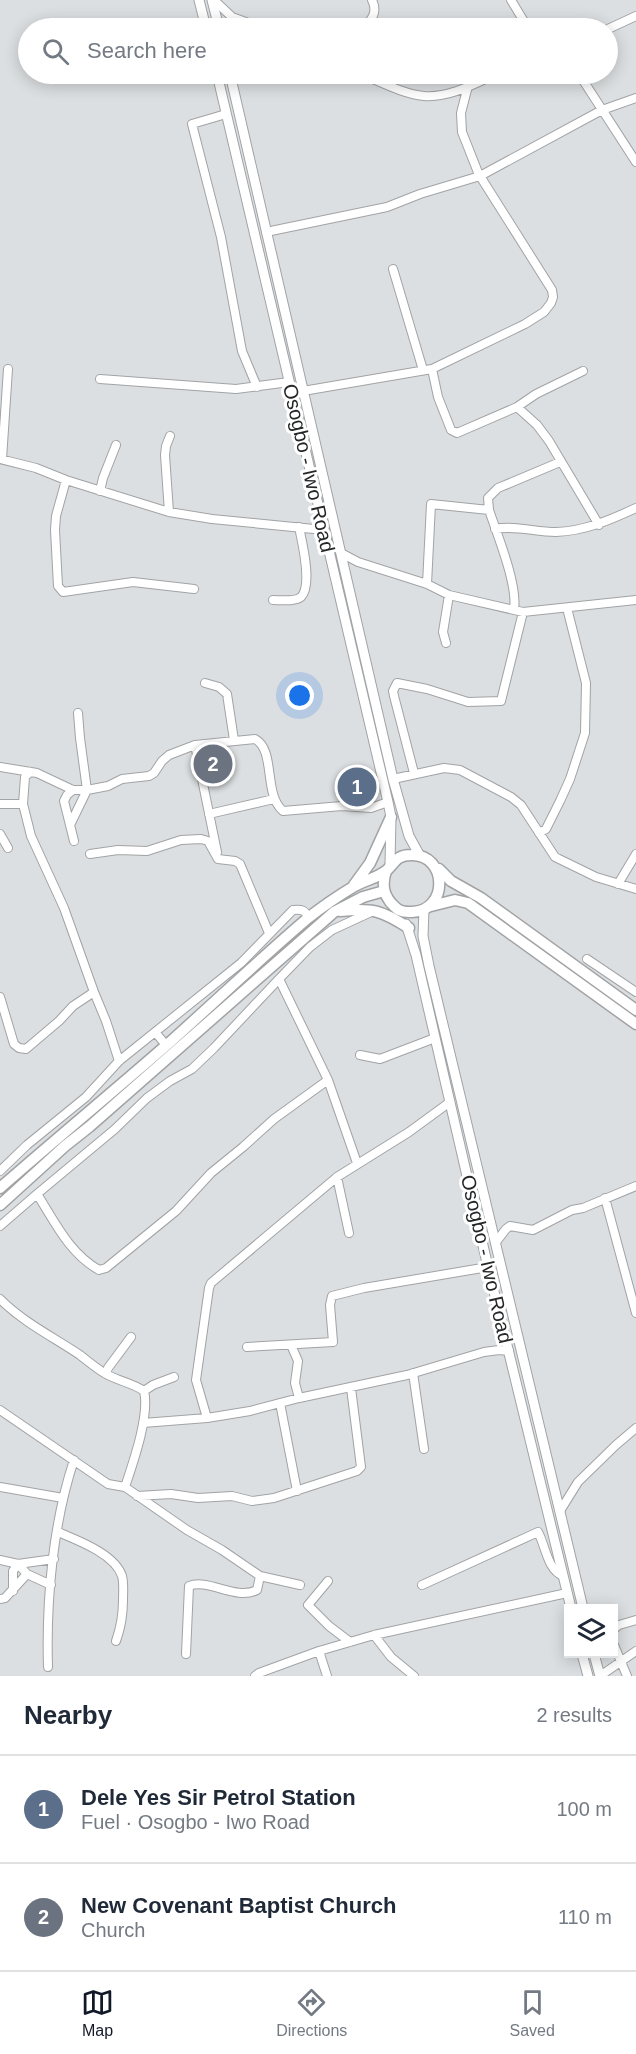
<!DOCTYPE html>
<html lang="en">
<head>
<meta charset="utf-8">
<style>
	:root { --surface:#fff; --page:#f6f6f7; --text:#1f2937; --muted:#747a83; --line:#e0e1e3; --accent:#111827 }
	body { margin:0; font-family:Helvetica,sans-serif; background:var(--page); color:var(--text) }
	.controls { position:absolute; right:18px; bottom:18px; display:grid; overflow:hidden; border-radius:0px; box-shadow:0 3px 15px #0003 }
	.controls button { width:54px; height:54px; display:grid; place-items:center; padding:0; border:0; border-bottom:2px solid var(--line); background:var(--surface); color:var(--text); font:30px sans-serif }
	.you { position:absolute; left:300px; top:696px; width:21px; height:21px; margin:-15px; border:4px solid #fff; border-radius:50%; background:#1a73e8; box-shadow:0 0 0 9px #1a73e833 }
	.badge { display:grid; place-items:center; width:39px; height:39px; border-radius:50%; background:var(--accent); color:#fff; font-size:20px; font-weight:700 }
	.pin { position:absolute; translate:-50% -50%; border:3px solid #fff; box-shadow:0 2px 6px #0006 }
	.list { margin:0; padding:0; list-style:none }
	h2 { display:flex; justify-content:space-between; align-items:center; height:78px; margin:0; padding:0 24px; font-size:26px }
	h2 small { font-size:20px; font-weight:400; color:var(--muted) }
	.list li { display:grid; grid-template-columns:39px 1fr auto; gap:18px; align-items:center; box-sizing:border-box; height:108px; padding:0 24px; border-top:2px solid var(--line) }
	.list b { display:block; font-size:22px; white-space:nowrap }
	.list p { margin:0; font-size:20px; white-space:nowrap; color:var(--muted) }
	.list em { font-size:20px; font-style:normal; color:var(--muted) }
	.icon { flex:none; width:33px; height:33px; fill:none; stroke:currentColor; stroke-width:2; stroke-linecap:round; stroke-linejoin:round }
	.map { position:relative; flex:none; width:636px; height:1676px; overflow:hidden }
	.search { position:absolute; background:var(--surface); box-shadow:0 3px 15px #0003; left:18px; right:18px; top:18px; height:66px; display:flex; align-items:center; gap:15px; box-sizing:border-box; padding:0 21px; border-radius:33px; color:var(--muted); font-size:22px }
	.sheet { height:294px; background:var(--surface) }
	nav { display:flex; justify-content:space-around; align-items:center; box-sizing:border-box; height:84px; border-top:2px solid var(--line); background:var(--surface); font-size:16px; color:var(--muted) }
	nav a { display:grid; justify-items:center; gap:3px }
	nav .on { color:var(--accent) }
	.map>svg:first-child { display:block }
</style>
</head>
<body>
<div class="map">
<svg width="636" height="1676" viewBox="0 0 636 1676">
	<rect width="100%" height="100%" fill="#dcdfe1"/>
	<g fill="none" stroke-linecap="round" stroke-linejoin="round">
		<g stroke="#a1a3a5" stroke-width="10">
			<path id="minor" d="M214,0L232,17L262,28
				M511,0L528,28
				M364,28C372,19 378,12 372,0
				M608,29L636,16
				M361,74C381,82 403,94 424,96C449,98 474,84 496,74
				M579,74L636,162
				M468,86L461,113L462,132L479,175
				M226,114L192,124L221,237L242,351L257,387
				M266,232L387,207L420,194L480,176L602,110L636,98
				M393,269L423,370
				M432,369L438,397L451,430L457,433L517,407L536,394L583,371
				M100,379L236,389L289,382
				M303,391L432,369L525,324L544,312L551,303L553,297L552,290L480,176
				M517,407L537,425L549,441L599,525
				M0,459L36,468L66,480L169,512L212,519L324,530
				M2,459L8,369
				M66,480L56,516L55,530L58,586L63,592L133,582L194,589
				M100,491L103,478L116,445
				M169,512L165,455L166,446L170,436
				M495,529C515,525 535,532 556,532C585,531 610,520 636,508
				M341,553L358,562L427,584L449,595L523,612L636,600
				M427,584L431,504L489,510
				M273,600C280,600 295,602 301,597C313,585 302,542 299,527
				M514,609C518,585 497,534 489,510L488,498L498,488L560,462
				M446,643L443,632L449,595
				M205,683L219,687L227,694L234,740
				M195,745L217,852
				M0,767L37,773L73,790H87L108,786L122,779L149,776L154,773L162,761L169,755L195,745L255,739C276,750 263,794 283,811L342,806L371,808L388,802
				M30,772L25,777L23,804L31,836L64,908L94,992L106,1021L119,1061
				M414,773L394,696L393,691L397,683L427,689L468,702L501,701L523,612
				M393,779L444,768L460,770L511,797L521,805L555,857L596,877L636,889
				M73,790L67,795L64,801L74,841
				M0,804H23
				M209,814L274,799
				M71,823L87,790L80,738L78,713
				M539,833L546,829L560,801L570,779L585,733L586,683L567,608
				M0,834L8,848
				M90,854L118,850L147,851L181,840L201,839L208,841L218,859L235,861L240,864L269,933
				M618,884L636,854
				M587,959L636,992
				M0,997L14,1044L19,1048L26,1049L59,1021L73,1006L94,992
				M155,1032L166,1045
				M360,1055L380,1059L435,1038
				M357,1163L328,1080L279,979L310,947L332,930L371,912
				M0,1171L27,1145L86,1097L119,1061L241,963L293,910C302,909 304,910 309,917
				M337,1177L349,1233
				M37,1194L115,1129L147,1098L170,1081L192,1069L214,1048L279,979
				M605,1198L636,1313
				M0,1226L37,1194C55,1222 69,1253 99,1270L106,1268L176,1211L211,1173L243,1147L274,1119L328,1080
				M496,1242L506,1229L510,1226L533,1230L572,1210L583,1208L636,1186
				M0,1299C23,1322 53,1337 80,1355C89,1362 97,1369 106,1374C118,1381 133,1383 144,1391
				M291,1345L298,1361L295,1383L299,1398
				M247,1347L333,1342L330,1305L332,1296L364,1288L488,1267
				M413,1373L424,1449
				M106,1374L108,1368L131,1337
				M144,1391L153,1385L174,1377
				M280,1403L297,1491
				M0,1410L108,1484L125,1487L187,1530L222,1550L260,1576L300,1585
				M207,1418L196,1380L209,1288L211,1283L337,1177L409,1132L450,1102
				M143,1423L207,1418L250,1411L299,1398L407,1375L484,1352L499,1350L509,1351
				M0,1487L63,1498
				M125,1487C133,1463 150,1415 144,1391
				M137,1496L171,1494L198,1498L232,1496L252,1501L274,1498L357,1471L361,1467L351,1388
				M560,1511L578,1482L616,1445L636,1428
				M58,1532C77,1540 115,1554 122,1576C124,1583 123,1592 123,1600C123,1615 121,1627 116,1641
				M0,1560L18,1564L54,1559
				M328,1581L308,1605L329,1626L350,1642
				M422,1585L538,1532C546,1547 547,1569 563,1576
				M13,1591V1571L18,1564L27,1574L51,1585
				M0,1599L5,1598L27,1574
				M614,1629L619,1625L636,1620
				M374,1635L391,1657L414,1676
				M614,1645L627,1676
				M319,1651L327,1676
				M186,1654L189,1586C208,1578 236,1601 257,1590L260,1576
				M48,1667C46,1600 53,1523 74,1460
				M255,1676L259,1673L319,1651L374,1635L567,1593
				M600,1676L636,1651"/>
		</g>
		<g stroke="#a1a3a5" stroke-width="11">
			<path id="major" d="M199,0L206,28
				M212,0L219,28
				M217,74L388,802L391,817L390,864
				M230,74L393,779L409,836L420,856
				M424,909L423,936L429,966L583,1608
				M406,924L416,955L488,1267L571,1608
				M582,1654L588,1676
				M594,1654L600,1676"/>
		</g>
		<g stroke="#a1a3a5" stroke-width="13">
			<path id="highway" d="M439,869L451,881L481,898L636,1010
				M354,885L370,863L391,817
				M431,906L455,900L468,903L636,1024
				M340,911C373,908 381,910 409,928
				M0,1188C56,1139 113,1092 169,1043C216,1001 261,958 308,918C322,907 338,896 353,887C363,881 377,878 386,871C395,863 396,855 411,855C448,854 449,911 412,912C405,912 400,912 395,907C384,897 381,886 386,871
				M0,1205L65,1146L89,1127L334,912L363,897L384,891"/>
		</g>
		<use href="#minor" stroke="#fff" stroke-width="8"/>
		<use href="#major" stroke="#fff" stroke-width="9"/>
		<use href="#highway" stroke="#fff" stroke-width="10"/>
	</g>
	<g text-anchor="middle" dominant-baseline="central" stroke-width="6" stroke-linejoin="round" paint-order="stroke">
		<g font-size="20" fill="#262728" stroke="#fff">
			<text transform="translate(309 468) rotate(77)">Osogbo - Iwo Road</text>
			<text transform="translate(487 1259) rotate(77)">Osogbo - Iwo Road</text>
		</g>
	</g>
</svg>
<div class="controls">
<button><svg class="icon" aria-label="layers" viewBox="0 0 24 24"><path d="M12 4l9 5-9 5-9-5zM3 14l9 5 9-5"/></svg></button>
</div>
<div class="you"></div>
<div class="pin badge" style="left:357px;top:787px;background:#5c6f8a">1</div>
<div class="pin badge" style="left:213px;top:764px;background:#6b7280">2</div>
<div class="search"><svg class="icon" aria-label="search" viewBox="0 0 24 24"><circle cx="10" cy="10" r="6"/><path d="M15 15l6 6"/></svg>Search here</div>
</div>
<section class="sheet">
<h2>Nearby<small>2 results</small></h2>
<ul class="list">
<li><span class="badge" style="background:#5c6f8a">1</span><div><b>Dele Yes Sir Petrol Station</b><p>Fuel · Osogbo - Iwo Road</p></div><em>100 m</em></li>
<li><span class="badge" style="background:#6b7280">2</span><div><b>New Covenant Baptist Church</b><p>Church</p></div><em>110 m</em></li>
</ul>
</section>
<nav>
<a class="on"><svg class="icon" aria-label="map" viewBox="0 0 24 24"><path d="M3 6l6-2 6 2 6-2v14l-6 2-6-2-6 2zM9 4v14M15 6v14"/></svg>Map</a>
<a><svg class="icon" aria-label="directions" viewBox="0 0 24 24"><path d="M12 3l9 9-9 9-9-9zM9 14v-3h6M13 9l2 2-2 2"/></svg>Directions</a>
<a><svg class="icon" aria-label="saved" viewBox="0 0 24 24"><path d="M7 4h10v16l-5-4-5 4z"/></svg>Saved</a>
</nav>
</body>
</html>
